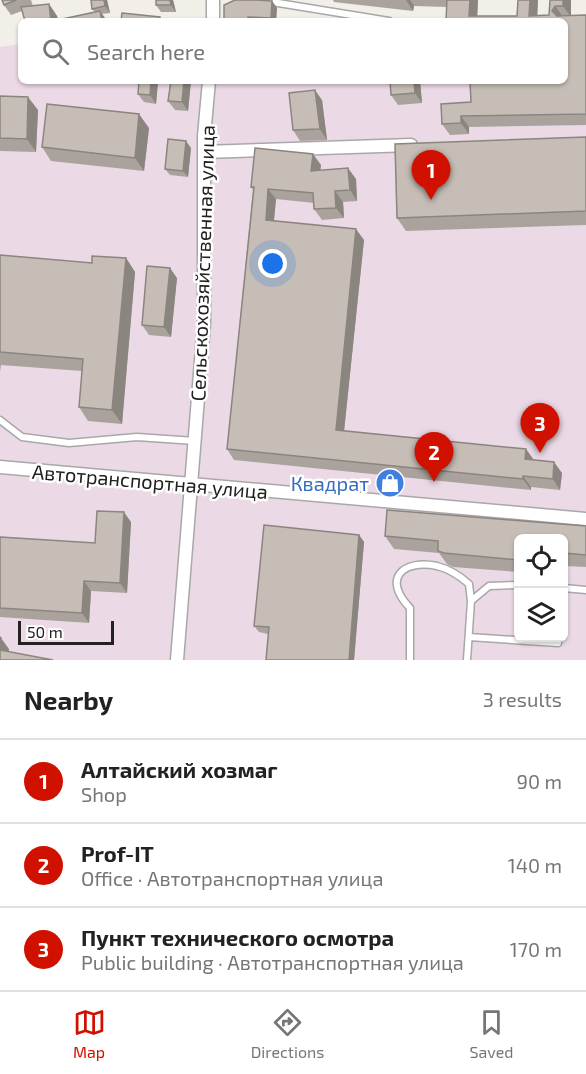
<!DOCTYPE html>
<html lang="en">
<head>
<meta charset="utf-8">
<style>
	:root { --surface:#fff; --page:#f2f2f2; --text:#222; --muted:#767676; --line:#e0e0e0; --accent:#d11100 }
	body { margin:0; font-family:"Exo 2",sans-serif; background:var(--page); color:var(--text) }
	.controls { position:absolute; right:18px; bottom:18px; display:grid; overflow:hidden; border-radius:9px; box-shadow:0 2px 4px #0004 }
	.controls button { width:54px; height:54px; display:grid; place-items:center; padding:0; border:0; border-bottom:2px solid var(--line); background:var(--surface); color:var(--text); font:30px sans-serif }
	.scale { position:absolute; left:18px; bottom:15px; width:96px; box-sizing:border-box; padding-left:6px; border:3px solid #212121; border-top:0; font-size:16px; line-height:21px; white-space:nowrap; color:#212121; -webkit-text-stroke:4px #fff; paint-order:stroke }
	.you { position:absolute; left:273px; top:264px; width:21px; height:21px; margin:-15px; border:4px solid #fff; border-radius:50%; background:#1a73e8; box-shadow:0 0 0 9px #1a73e833 }
	.badge { display:grid; place-items:center; width:39px; height:39px; border-radius:50%; background:var(--accent); color:#fff; font-size:20px; font-weight:700 }
	.pin { position:absolute; translate:-50% -50px; filter:drop-shadow(0 2px 3px #0008) }
	.pin::after { content:''; position:absolute; top:32px; width:21px; height:18px; background:inherit; clip-path:polygon(0 0,100% 0,50% 100%) }
	.list { margin:0; padding:0; list-style:none }
	h2 { display:flex; justify-content:space-between; align-items:center; height:78px; margin:0; padding:0 24px; font-size:26px }
	h2 small { font-size:20px; font-weight:400; color:var(--muted) }
	.list li { display:grid; grid-template-columns:39px 1fr auto; gap:18px; align-items:center; box-sizing:border-box; height:84px; padding:0 24px; border-top:2px solid var(--line) }
	.list b { display:block; font-size:22px; white-space:nowrap }
	.list p { margin:0; font-size:20px; white-space:nowrap; color:var(--muted) }
	.list em { font-size:20px; font-style:normal; color:var(--muted) }
	.icon { flex:none; width:33px; height:33px; fill:none; stroke:currentColor; stroke-width:2; stroke-linecap:round; stroke-linejoin:round }
	.map { position:relative; flex:none; width:586px; height:660px; overflow:hidden }
	.search { position:absolute; background:var(--surface); box-shadow:0 2px 4px #0004; left:18px; right:18px; top:18px; height:66px; display:flex; align-items:center; gap:15px; box-sizing:border-box; padding:0 21px; border-radius:9px; color:var(--muted); font-size:22px }
	.sheet { height:330px; background:var(--surface) }
	nav { display:flex; justify-content:space-around; align-items:center; box-sizing:border-box; height:84px; border-top:2px solid var(--line); background:var(--surface); font-size:16px; color:var(--muted) }
	nav a { display:grid; justify-items:center; gap:3px }
	nav .on { color:var(--accent) }
	.map>svg:first-child { display:block }
</style>
</head>
<body>
<div class="map">
<svg width="586" height="660" viewBox="0 0 586 660">
	<rect width="100%" height="100%" fill="#f1efe7"/>
	<path fill="#ebd9e6" fill-rule="evenodd" d="M21,44V81H565L586,45V660H0V47ZM518,538H564V638H518Z"/>
	<g fill="none" stroke-linecap="round" stroke-linejoin="round">
		<g stroke="#a8a8a8" stroke-width="9">
			<path id="service" d="M266,1L389,21
				M0,420L22,437L69,443L137,437L195,441
				M564,588L586,590
				M471,601L489,586L518,585
				M469,637L558,643
				M410,660V608C382,579 402,559 437,566C449,569 460,576 469,584L471,601L467,660"/>
		</g>
		<g stroke="#a8a8a8" stroke-width="15">
			<path id="minor" d="M213,21V0
				M205,152L411,145
				M0,467L586,519
				M177,660L204,323V136L209,81"/>
		</g>
		<use href="#service" stroke="#fff" stroke-width="6"/>
		<use href="#minor" stroke="#fff" stroke-width="12"/>
	</g>
	<path fill="#aaa39d" d="M2,0H31L33,6L49,4L57,16L58,20L95,12L92,9L107,0L110,13L102,14L107,21H25L22,11L11,15L4,5Z
		M156,0H173L176,12H161L156,5Z
		M333,0H478L477,16H517L518,0H538L537,16L549,15L550,0H571V16L586,15V125L469,127V134L450,135L442,124L471,102L565,81L446,20L447,7L414,6L413,11L334,2Z
		M272,1L277,8L276,21H224Z
		M44,81H62L46,84Z
		M139,81H191L188,111L175,110L168,101L170,84L158,82L156,104L144,102L138,94Z
		M420,81L422,103L398,105L391,95Z
		M0,96L38,110L36,152L0,151Z
		M322,100L327,140L300,141L293,130Z
		M149,128L144,171L51,161L42,147Z
		M586,137V225L406,231L397,218Z
		M191,148L188,177L170,175L165,169Z
		M321,165L320,170L356,179L357,201L343,202L344,218L322,220L314,209V203L276,199L274,220L364,240L344,431L534,460L562,473L560,490L531,487V490L234,460L227,449L253,190L251,187Z
		M0,255L92,263L126,258L135,272L122,424L88,421L79,407L82,371L1,365L0,372Z
		M177,278L171,337L149,335L142,325Z
		M131,522L127,593L91,591L89,623L0,617V537L95,543Z
		M586,526V567L564,566V538H519V572L453,567L447,564L439,553L394,549L385,536Z
		M359,535L364,542L354,660H266L268,634L259,632L254,626Z"/>
	<path fill="#8b857f" d="M104,0H107L110,13L105,6Z
		M170,0H173L176,12L171,5Z
		M406,0H410L414,6L413,11Z
		M470,0H478L477,21L469,16Z
		M530,0H538L537,21L529,16Z
		M563,0H571V17L563,6Z
		M272,1L277,8L276,21H273L271,18Z
		M49,4L57,16L58,21H51Z
		M555,6L563,17L561,21L552,11Z
		M100,11L107,21H102Z
		M151,81H157L158,82L156,104L150,95Z
		M184,81H191L188,111L182,102Z
		M414,81H420L422,103L415,93Z
		M315,90L322,100L327,140L320,129Z
		M28,97L38,110L36,152L27,139Z
		M139,114L149,128L144,171L135,158Z
		M461,116L469,127V134L461,123Z
		M186,141L191,148L188,177L183,171Z
		M313,154L321,165L319,181L311,171Z
		M348,168L356,179L357,201L350,190Z
		M268,189L276,199L273,230L266,220Z
		M335,191L343,202L344,218L336,208Z
		M356,229L364,240L343,441L336,430Z
		M126,258L135,272L122,424L112,410Z
		M170,268L177,278L171,337L164,327Z
		M526,449L534,460L525,459Z
		M554,462L562,473L560,490L553,479Z
		M523,476L531,487V490L523,479Z
		M124,512L131,522L127,593L120,583Z
		M359,535L364,542L354,660H349Z
		M84,581L91,591L89,623L82,613Z
		M1,638L9,649L8,660L0,650Z"/>
	<path fill="#c6beb6" stroke="#8b857f" stroke-width="1.5" d="M2,0H16L4,5Z
		M91,0H104L105,6L92,9Z
		M156,0H170L171,5H156Z
		M235,0H256L272,1L271,18L248,17V21H224V5Z
		M447,0H470L469,16H517L518,0H530L529,16L549,15L550,0H563V6H555L552,11L557,16L586,15V114L461,116V123L442,124L441,104L471,102L470,81H565V21H439L446,20Z
		M49,4L51,21H25L21,7Z
		M100,11L102,21H53Z
		M122,13L160,17V21H121Z
		M139,81H151L150,95L138,94Z
		M171,81H184L182,102L168,101Z
		M390,81H414L415,93L391,95Z
		M315,90L320,129L293,130L289,93Z
		M0,96L28,97L27,139L0,138Z
		M47,104L139,114L135,158L42,147Z
		M586,137V211L397,218L395,144Z
		M168,139L186,141L183,171L165,169Z
		M255,148L313,154L311,171L348,168L350,190L335,191L336,208L314,209L313,193L268,189L266,220L356,229L336,430L526,449L525,459L554,462L553,479L523,476V479L227,449L254,187H251Z
		M0,255L92,263V256L126,258L112,410L79,407L83,359L0,352Z
		M147,266L170,268L164,327L142,325Z
		M387,510L586,526V555L564,553V538H519V560L444,553L438,551V541L385,536Z
		M97,511L124,512L120,583L84,581L82,613L0,608V537L95,543Z
		M264,525L359,535L349,660H266L269,627L254,626Z
		M0,637L1,638L0,650L53,660H0Z"/>
	<defs>
		<g id="shop-disc" transform="scale(1.5)"><circle r="9.5" fill="#3f7fe0" stroke="#fff"/><path d="M-5-2.5h2.3a2.7 3.5 0 0 1 5.4 0H5L5.5 6h-11ZM-1.5-2.5h3a1.5 2.3 0 0 0-3 0Z" fill="#fff"/></g>
	</defs>
	<g fill-rule="evenodd">
		<use href="#shop-disc" x="390" y="483"/>
	</g>
	<g text-anchor="middle" dominant-baseline="central" stroke-width="5" stroke-linejoin="round" paint-order="stroke">
		<g font-size="20" fill="#212121" stroke="#fff">
			<text transform="translate(202 263) rotate(-88)">Сельскохозяйственная улица</text>
			<text transform="translate(150 481) rotate(5)">Автотранспортная улица</text>
		</g>
		<g font-size="20" fill="#366cbe" stroke="#fff" text-anchor="end">
			<text x="369" y="483">Квадрат</text>
		</g>
	</g>
</svg>
<div class="controls">
<button><svg class="icon" aria-label="locate" viewBox="0 0 24 24"><circle cx="12" cy="12" r="6"/><path d="M12 2v4M12 18v4M2 12h4M18 12h4"/></svg></button>
<button><svg class="icon" aria-label="layers" viewBox="0 0 24 24"><path d="M12 4l9 5-9 5-9-5zM3 14l9 5 9-5"/></svg></button>
</div>
<div class="scale">50 m</div>
<div class="you"></div>
<div class="pin badge" style="left:431px;top:200px">1</div>
<div class="pin badge" style="left:434px;top:482px">2</div>
<div class="pin badge" style="left:540px;top:453px">3</div>
<div class="search"><svg class="icon" aria-label="search" viewBox="0 0 24 24"><circle cx="10" cy="10" r="6"/><path d="M15 15l6 6"/></svg>Search here</div>
</div>
<section class="sheet">
<h2>Nearby<small>3 results</small></h2>
<ul class="list">
<li><span class="badge">1</span><div><b>Алтайский хозмаг</b><p>Shop</p></div><em>90 m</em></li>
<li><span class="badge">2</span><div><b>Prof-IT</b><p>Office · Автотранспортная улица</p></div><em>140 m</em></li>
<li><span class="badge">3</span><div><b>Пункт технического осмотра</b><p>Public building · Автотранспортная улица</p></div><em>170 m</em></li>
</ul>
</section>
<nav>
<a class="on"><svg class="icon" aria-label="map" viewBox="0 0 24 24"><path d="M3 6l6-2 6 2 6-2v14l-6 2-6-2-6 2zM9 4v14M15 6v14"/></svg>Map</a>
<a><svg class="icon" aria-label="directions" viewBox="0 0 24 24"><path d="M12 3l9 9-9 9-9-9zM9 14v-3h6M13 9l2 2-2 2"/></svg>Directions</a>
<a><svg class="icon" aria-label="saved" viewBox="0 0 24 24"><path d="M7 4h10v16l-5-4-5 4z"/></svg>Saved</a>
</nav>
</body>
</html>
